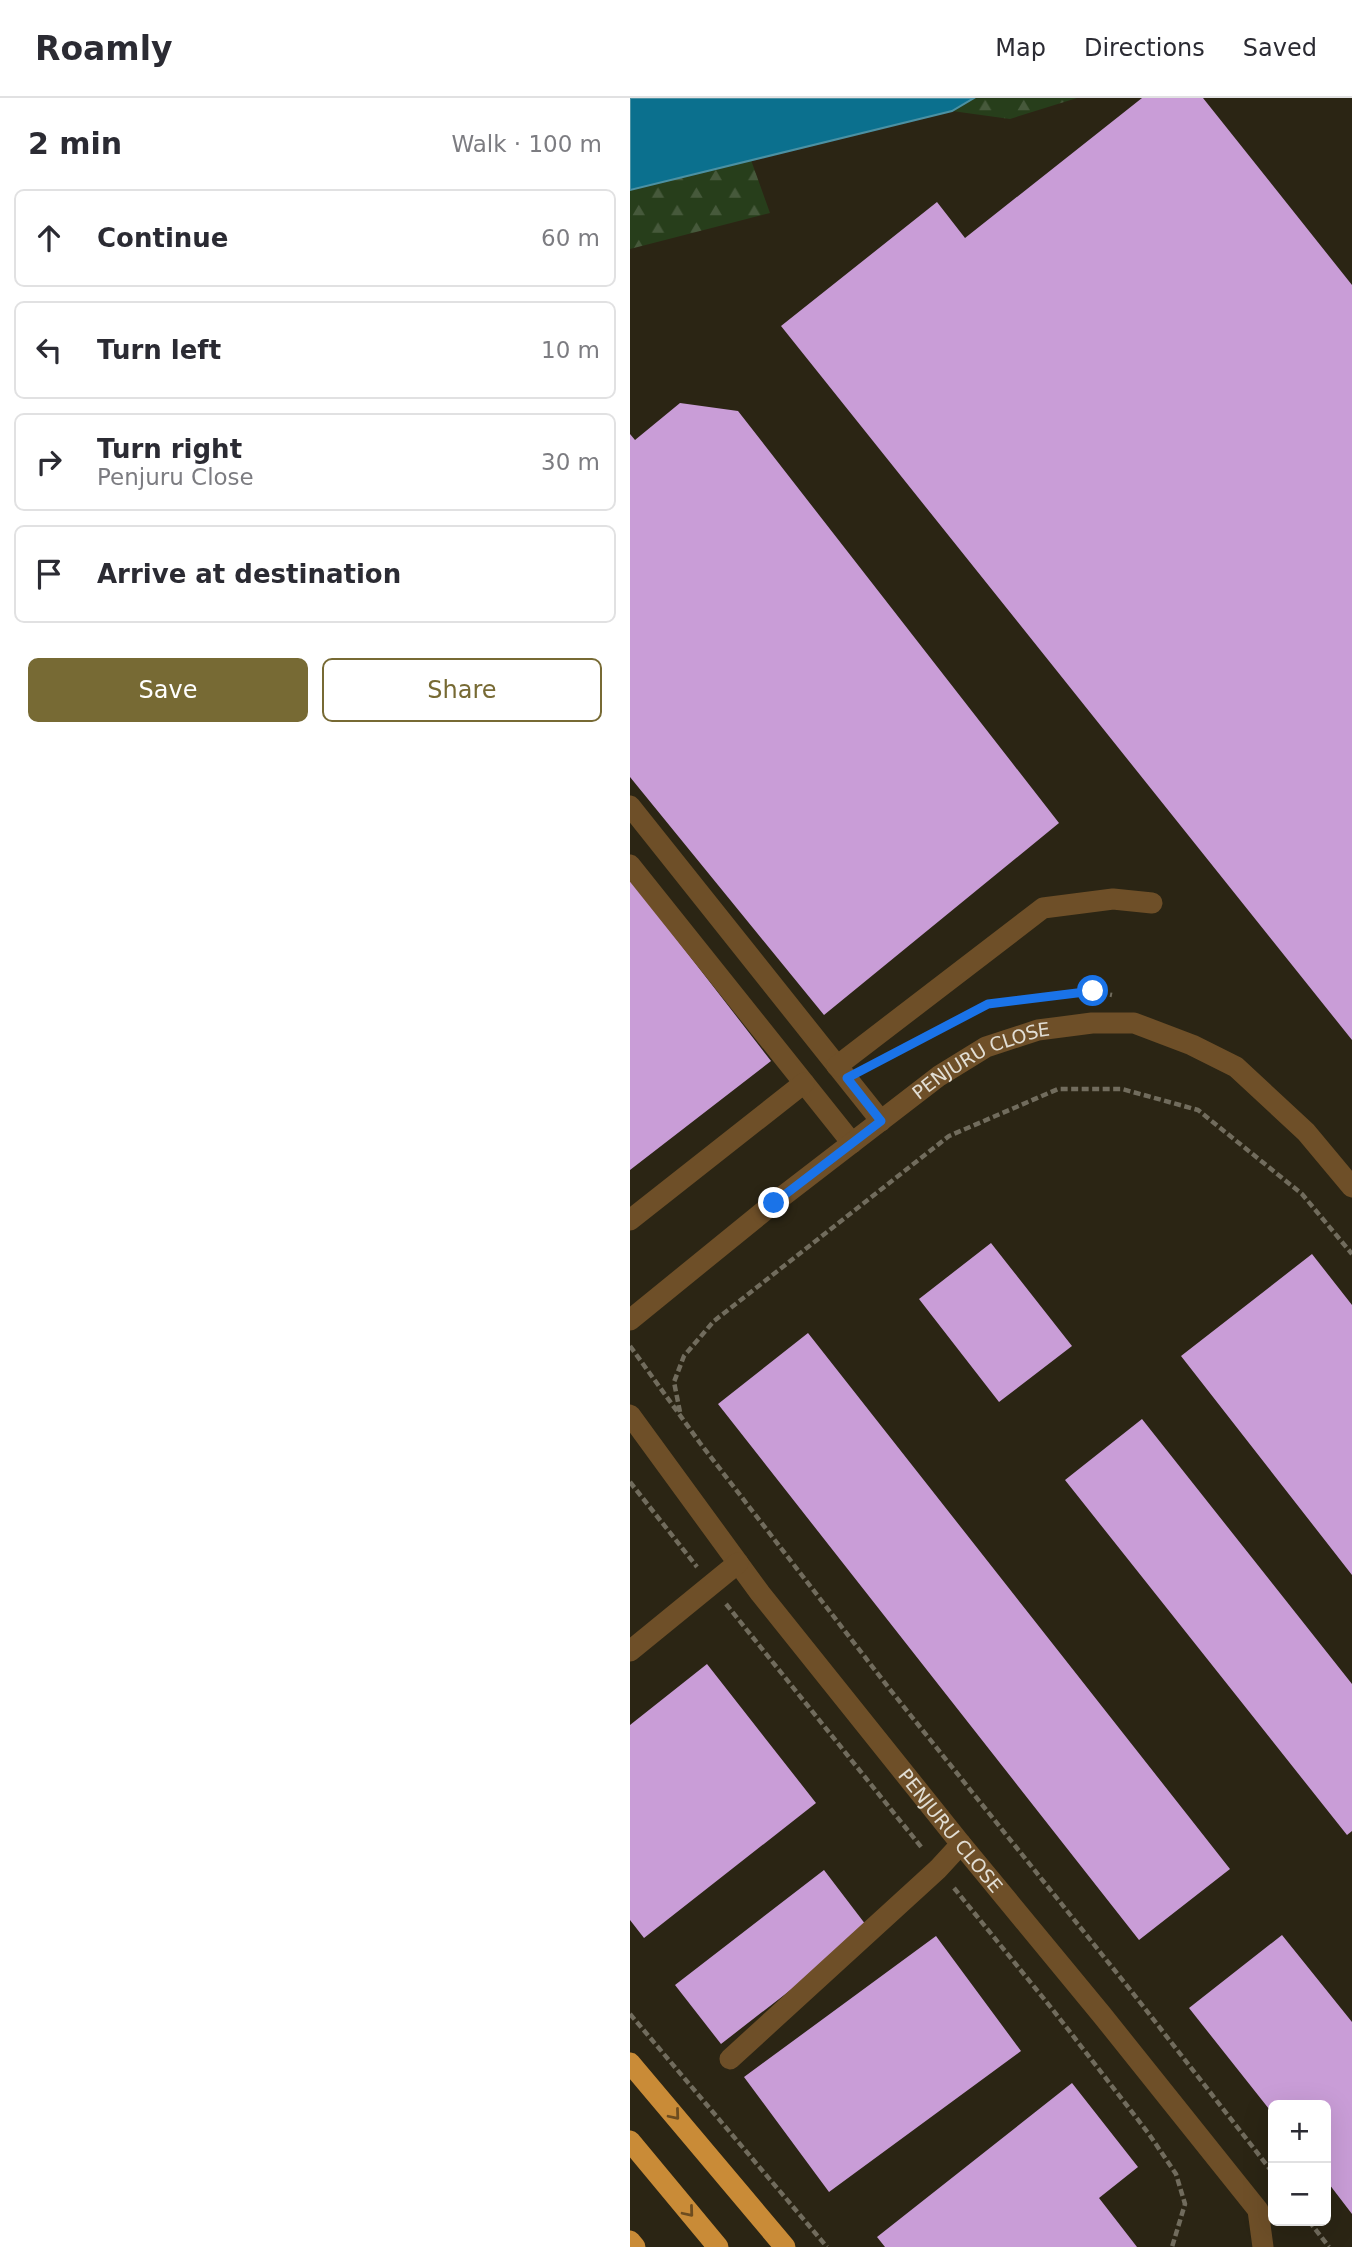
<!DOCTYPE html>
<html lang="en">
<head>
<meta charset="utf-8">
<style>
	:root { --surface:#fff; --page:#f2f2f3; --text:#2b2b33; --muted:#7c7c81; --line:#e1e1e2; --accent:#776a34 }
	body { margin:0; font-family:"DejaVu Sans",sans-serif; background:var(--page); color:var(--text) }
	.controls { position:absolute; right:21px; bottom:21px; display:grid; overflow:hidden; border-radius:10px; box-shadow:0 7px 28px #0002 }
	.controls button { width:63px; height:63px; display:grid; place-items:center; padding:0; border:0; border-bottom:2px solid var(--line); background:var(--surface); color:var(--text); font:35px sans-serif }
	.stop { position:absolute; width:21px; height:21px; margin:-16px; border:5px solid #1a73e8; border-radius:50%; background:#fff }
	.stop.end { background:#1a73e8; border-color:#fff; box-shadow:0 2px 7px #0008 }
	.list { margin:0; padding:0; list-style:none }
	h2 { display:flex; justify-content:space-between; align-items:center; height:91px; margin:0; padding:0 28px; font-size:30px }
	h2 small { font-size:23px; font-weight:400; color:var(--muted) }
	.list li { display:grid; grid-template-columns:46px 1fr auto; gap:21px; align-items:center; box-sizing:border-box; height:98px; margin:0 14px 14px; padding:0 14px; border:2px solid var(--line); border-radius:10px }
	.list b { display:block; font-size:26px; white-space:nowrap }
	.list p { margin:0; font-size:23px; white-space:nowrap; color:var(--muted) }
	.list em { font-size:23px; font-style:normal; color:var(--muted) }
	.actions { display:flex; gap:14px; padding:21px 28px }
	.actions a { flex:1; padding:16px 0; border:2px solid var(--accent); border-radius:10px; text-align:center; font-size:24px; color:var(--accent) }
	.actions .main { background:var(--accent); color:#fff }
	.icon { flex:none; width:38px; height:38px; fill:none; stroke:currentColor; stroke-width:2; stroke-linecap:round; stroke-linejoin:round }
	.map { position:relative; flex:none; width:722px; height:2149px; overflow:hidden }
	header { display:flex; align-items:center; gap:42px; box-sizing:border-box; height:98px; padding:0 35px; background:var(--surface); border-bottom:2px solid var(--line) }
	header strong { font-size:33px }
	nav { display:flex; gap:38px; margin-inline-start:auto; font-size:24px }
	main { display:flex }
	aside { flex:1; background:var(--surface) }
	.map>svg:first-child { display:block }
</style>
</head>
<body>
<header>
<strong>Roamly</strong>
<nav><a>Map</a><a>Directions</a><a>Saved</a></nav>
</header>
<main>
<aside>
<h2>2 min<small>Walk · 100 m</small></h2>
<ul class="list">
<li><svg class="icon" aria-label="ahead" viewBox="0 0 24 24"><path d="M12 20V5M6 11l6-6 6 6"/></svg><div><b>Continue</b></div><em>60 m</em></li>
<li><svg class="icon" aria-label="left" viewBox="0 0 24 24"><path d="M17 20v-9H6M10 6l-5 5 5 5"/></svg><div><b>Turn left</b></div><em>10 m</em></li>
<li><svg class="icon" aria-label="right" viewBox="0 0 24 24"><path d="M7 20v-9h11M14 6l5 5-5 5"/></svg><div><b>Turn right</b><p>Penjuru Close</p></div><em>30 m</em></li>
<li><svg class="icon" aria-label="arrive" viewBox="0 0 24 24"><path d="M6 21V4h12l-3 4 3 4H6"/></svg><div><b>Arrive at destination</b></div></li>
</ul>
<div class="actions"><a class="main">Save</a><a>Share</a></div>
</aside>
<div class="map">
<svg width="722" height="2149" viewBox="0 0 722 2149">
	<defs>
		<pattern id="forest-firs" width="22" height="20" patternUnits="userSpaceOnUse" patternTransform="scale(1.75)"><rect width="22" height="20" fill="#273e1b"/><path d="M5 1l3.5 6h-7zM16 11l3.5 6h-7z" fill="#46593b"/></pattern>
	</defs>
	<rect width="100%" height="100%" fill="#2b2514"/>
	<path fill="url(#forest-firs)" d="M344,0H447L380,21L322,13Z
		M121,62L140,115L0,151V92Z"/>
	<path fill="#0b708e" stroke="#4c91a3" stroke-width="2" d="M0,0H344L322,13L0,92Z"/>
	<path fill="#c99dd7" d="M512,0H573L722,187V942L151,228L307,104L335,140Z
		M50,305L108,313L429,725L194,917L0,679V336L5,342Z
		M0,781L141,963L0,1072Z
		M361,1145L442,1248L369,1304L289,1201Z
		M682,1156L722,1207V1477L551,1258Z
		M178,1235L600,1771L509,1842L88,1306Z
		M512,1321L722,1586V1733L717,1737L435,1382Z
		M77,1566L186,1705L14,1840L0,1822V1627Z
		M194,1772L239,1831L91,1946L45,1887Z
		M652,1837L722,1924V2116L696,2082V2007H643V2016L559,1910Z
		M306,1838L391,1953L199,2094L114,1979Z
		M442,1985L508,2069L469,2100L507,2149H255L247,2139Z"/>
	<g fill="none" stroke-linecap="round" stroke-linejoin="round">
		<path stroke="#716c5d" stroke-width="4.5" stroke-dasharray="7 3.5" stroke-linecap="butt" d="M281,946L358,906L463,893L482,897
			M0,1248L70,1345L258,1589L502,1894L643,2075
			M50,1314L44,1284L54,1258L84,1223L319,1038L428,991H492L568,1012L672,1096L722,1156
			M0,1384L67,1469
			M96,1506L292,1750
			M324,1790L423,1912L519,2036L546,2076L555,2106L542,2149
			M0,1916L197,2149
			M679,2123L699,2149"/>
		<g stroke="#6e4f28" stroke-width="21">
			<path d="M0,708L251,1023"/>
			<path d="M0,767L222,1045"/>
			<path d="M207,968L413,810L483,801L522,805"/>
			<path d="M0,1122L174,985"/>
			<path id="s1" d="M0,1222L144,1105L309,978L356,949L408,932L462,925H504L562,947L606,969L676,1034L722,1089"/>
			<path id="s2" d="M0,1317L130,1495L331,1746L472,1917L628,2112L633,2149"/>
			<path d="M0,1553L108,1465"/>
			<path d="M100,1961L308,1771L331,1746"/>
		</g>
		<path stroke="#c98b37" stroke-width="21" d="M0,1965L155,2149
			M0,2043L88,2149
			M0,2143L5,2149"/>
	</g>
	<defs><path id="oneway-chevron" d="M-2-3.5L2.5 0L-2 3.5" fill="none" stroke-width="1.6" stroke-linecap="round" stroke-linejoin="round" transform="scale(1.75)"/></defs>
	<g stroke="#6d4c1f">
		<use href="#oneway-chevron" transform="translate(45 2017) rotate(50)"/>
		<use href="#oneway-chevron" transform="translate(59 2114) rotate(50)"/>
	</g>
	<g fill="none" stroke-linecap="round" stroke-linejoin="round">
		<path stroke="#1a73e8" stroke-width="9" d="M144,1105L251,1023L217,980L358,906L463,893"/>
	</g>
	<g text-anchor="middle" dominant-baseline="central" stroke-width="7" stroke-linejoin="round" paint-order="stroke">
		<g font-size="19" fill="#e2ded4" stroke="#110e07">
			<text stroke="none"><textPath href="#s1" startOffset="439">PENJURU CLOSE</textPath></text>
			<text stroke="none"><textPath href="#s2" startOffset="525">PENJURU CLOSE</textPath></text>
		</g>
	</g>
</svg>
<div class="controls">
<button>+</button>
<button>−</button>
</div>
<div class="stop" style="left:463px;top:893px"></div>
<div class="stop end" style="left:144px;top:1105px"></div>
</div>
</main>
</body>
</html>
